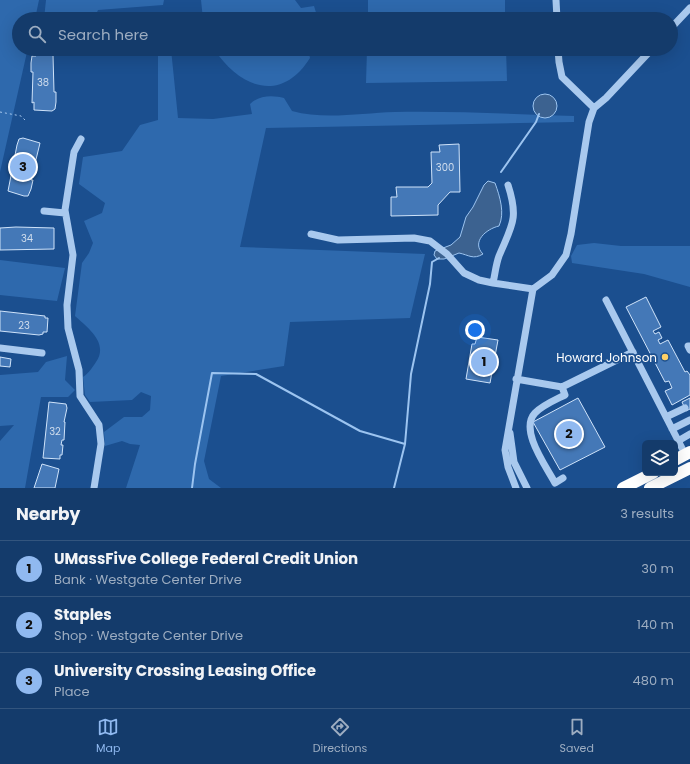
<!DOCTYPE html>
<html lang="en">
<head>
<meta charset="utf-8">
<style>
	:root { --surface:#143b6b; --page:#1d4271; --text:#f1f3f6; --muted:#9dadc1; --line:#33557e; --accent:#90b9f0 }
	body { margin:0; font-family:Poppins,sans-serif; background:var(--page); color:var(--text) }
	.controls { position:absolute; right:12px; bottom:12px; display:grid; overflow:hidden; border-radius:6px; box-shadow:0 4px 16px #0002 }
	.controls button { width:36px; height:36px; display:grid; place-items:center; padding:0; border:0; border-bottom:1px solid var(--line); background:var(--surface); color:var(--text); font:20px sans-serif }
	.you { position:absolute; left:475px; top:330px; width:14px; height:14px; margin:-10px; border:3px solid #fff; border-radius:50%; background:#1a73e8; box-shadow:0 0 0 6px #1a73e833 }
	.badge { display:grid; place-items:center; width:26px; height:26px; border-radius:50%; background:var(--accent); color:#111; font-size:13px; font-weight:700 }
	.pin { position:absolute; translate:-50% -50%; border:2px solid #fff; box-shadow:0 1px 4px #0006 }
	.list { margin:0; padding:0; list-style:none }
	h2 { display:flex; justify-content:space-between; align-items:center; height:52px; margin:0; padding:0 16px; font-size:17px }
	h2 small { font-size:13px; font-weight:400; color:var(--muted) }
	.list li { display:grid; grid-template-columns:26px 1fr auto; gap:12px; align-items:center; box-sizing:border-box; height:56px; padding:0 16px; border-top:1px solid var(--line) }
	.list b { display:block; font-size:15px; white-space:nowrap }
	.list p { margin:0; font-size:13px; white-space:nowrap; color:var(--muted) }
	.list em { font-size:13px; font-style:normal; color:var(--muted) }
	.icon { flex:none; width:22px; height:22px; fill:none; stroke:currentColor; stroke-width:2; stroke-linecap:round; stroke-linejoin:round }
	.map { position:relative; flex:none; width:690px; height:488px; overflow:hidden }
	.search { position:absolute; background:var(--surface); box-shadow:0 4px 16px #0002; left:12px; right:12px; top:12px; height:44px; display:flex; align-items:center; gap:10px; box-sizing:border-box; padding:0 14px; border-radius:22px; color:var(--muted); font-size:15px }
	.sheet { height:220px; background:var(--surface) }
	nav { display:flex; justify-content:space-around; align-items:center; box-sizing:border-box; height:56px; border-top:1px solid var(--line); background:var(--surface); font-size:11px; color:var(--muted) }
	nav a { display:grid; justify-items:center; gap:2px }
	nav .on { color:var(--accent) }
	.map>svg:first-child { display:block }
</style>
</head>
<body>
<div class="map">
<svg width="690" height="488" viewBox="0 0 690 488">
	<rect width="100%" height="100%" fill="#1b4f8f"/>
	<path fill="#2e69ad" d="M0,0H39L35,19H19V49H171L178,118L213,119L252,114L250,104C259,95 273,95 284,98L292,111C324,120 361,113 395,112C454,111 514,114 574,116V122L266,128L240,247L425,254L410,318L290,322L284,366L221,376L204,461L209,479L221,488H126L140,445L130,444L122,441L105,446L104,432L124,417H142L150,410L151,396L141,392L132,400L90,402L85,395L83,377C89,373 92,368 96,362C109,343 88,328 75,316L82,263L89,253L93,243L84,221L102,213L105,203L79,184L83,157L122,151L140,125L158,120V55C115,48 70,49 27,52L0,172Z
		M46,0H164L163,5L98,10L94,19H44Z
		M201,0H295L301,8L314,6L318,19H203Z
		M368,0H505V19H368Z
		M214,49H308L310,58C281,104 240,88 214,49Z
		M367,49H506L507,81L366,83Z
		M594,243L621,246H690V287L644,274L572,263L571,256L577,245Z
		M0,260L65,268L57,301L0,295Z
		M67,356L65,380L75,390L68,397H41L25,488H0V441L14,425L0,426V375L38,372L46,362Z"/>
	<path fill="#3c6290" stroke="#9cc4f0" d="M533 106a12 12 0 1 1 24 0a12 12 0 1 1-24 0Z
		M488,181L495,183C500,197 505,213 499,226C486,229 471,242 483,254C473,260 469,255 459,253L444,259H437L434,255L435,251L451,245L460,237L466,217L473,207L484,185Z"/>
	<g fill="none" stroke-linecap="round" stroke-linejoin="round">
		<path stroke="#9cc4f0" stroke-width="2" d="M501,172L536,122L539,114
			M192,488L195,464L212,373L256,374L360,431L405,444
			M394,488L405,444L411,374L430,284L432,262L439,258"/>
	</g>
	<path fill="#4478b7" stroke="#cfe3fa" d="M36,54L53,55L54,92H56V102L55,109L52,111L34,110V102L32,103L33,72H31V63L32,56H36Z
		M23,138L40,143L31,180H33L31,189L28,196H24L8,191L17,145L19,139Z
		M459,144L460,192H450L438,205V215L391,216V197H397L396,187H428L432,183L431,152H440L439,145Z
		M16,227L54,228V249L0,250V228Z
		M646,297L661,327L653,331L655,334L659,332L662,338L658,340L660,344L668,340L685,372L687,371L690,375V395L672,405L665,391L672,388L669,381L665,382L626,307Z
		M0,311L45,316V318H48L47,332H43V334L39,335L0,331Z
		M477,337L498,340L490,383L466,379L472,344H475Z
		M0,357L11,359L10,367L0,366Z
		M578,398L605,447L560,470L533,422Z
		M690,398V409L686,411L682,402Z
		M49,402L66,404L67,408L64,422H65L64,440H62L61,445H63L62,455H60V459L43,458Z
		M42,464L59,469L55,488H34Z"/>
	<g fill="none" stroke-linecap="round" stroke-linejoin="round">
		<path stroke="#a9c9ee" stroke-width="1" stroke-dasharray="2 3" stroke-linecap="butt" d="M0,112L21,116L26,121"/>
		<path stroke="#a9c9ee" stroke-width="7" d="M556,0L557,19
			M671,28L690,8
			M594,108L606,98L652,49
			M81,139L74,152L65,210L73,255L67,305L68,328L79,370L80,396L99,425L101,444L94,488
			M44,211L65,213
			M311,234L338,240L414,238L430,241L447,254L464,273L479,280L493,283C495,274 496,264 499,256C512,225 519,219 508,185
			M493,283L533,289
			M533,289L552,275L566,255L571,234L589,122L594,108L562,77L559,62L558,49
			M606,300L685,454
			M690,346H688L690,350
			M0,348L42,353
			M516,379L562,387L633,352
			M562,387L565,395C555,400 543,405 535,413C519,430 546,466 555,483L563,478
			M666,417L685,408
			M672,429L690,420
			M510,433L514,462L527,488
			M678,441L690,434
			M516,488L508,467L505,450L533,289"/>
		<path stroke="#fff" stroke-width="12" d="M675,460L690,452
			M623,488L653,473
			M650,488L690,468"/>
	</g>
	<circle fill="#ffd166" stroke="#1b4f8f" stroke-width="1.5" cx="665" cy="357" r="4"/>
	<g text-anchor="middle" dominant-baseline="central" stroke-width="3.5" stroke-linejoin="round" paint-order="stroke">
		<g font-size="10" fill="#d0dded">
			<text x="43" y="82">38</text>
			<text x="445" y="167">300</text>
			<text x="27" y="238">34</text>
			<text x="24" y="325">23</text>
			<text x="55" y="431">32</text>
		</g>
		<g font-size="12" fill="#fff" stroke="#1b4f8f" text-anchor="end">
			<text x="657" y="357">Howard Johnson</text>
		</g>
	</g>
</svg>
<div class="controls">
<button><svg class="icon" aria-label="layers" viewBox="0 0 24 24"><path d="M12 4l9 5-9 5-9-5zM3 14l9 5 9-5"/></svg></button>
</div>
<div class="you"></div>
<div class="pin badge" style="left:484px;top:362px">1</div>
<div class="pin badge" style="left:569px;top:434px">2</div>
<div class="pin badge" style="left:23px;top:167px">3</div>
<div class="search"><svg class="icon" aria-label="search" viewBox="0 0 24 24"><circle cx="10" cy="10" r="6"/><path d="M15 15l6 6"/></svg>Search here</div>
</div>
<section class="sheet">
<h2>Nearby<small>3 results</small></h2>
<ul class="list">
<li><span class="badge">1</span><div><b>UMassFive College Federal Credit Union</b><p>Bank · Westgate Center Drive</p></div><em>30 m</em></li>
<li><span class="badge">2</span><div><b>Staples</b><p>Shop · Westgate Center Drive</p></div><em>140 m</em></li>
<li><span class="badge">3</span><div><b>University Crossing Leasing Office</b><p>Place</p></div><em>480 m</em></li>
</ul>
</section>
<nav>
<a class="on"><svg class="icon" aria-label="map" viewBox="0 0 24 24"><path d="M3 6l6-2 6 2 6-2v14l-6 2-6-2-6 2zM9 4v14M15 6v14"/></svg>Map</a>
<a><svg class="icon" aria-label="directions" viewBox="0 0 24 24"><path d="M12 3l9 9-9 9-9-9zM9 14v-3h6M13 9l2 2-2 2"/></svg>Directions</a>
<a><svg class="icon" aria-label="saved" viewBox="0 0 24 24"><path d="M7 4h10v16l-5-4-5 4z"/></svg>Saved</a>
</nav>
</body>
</html>
